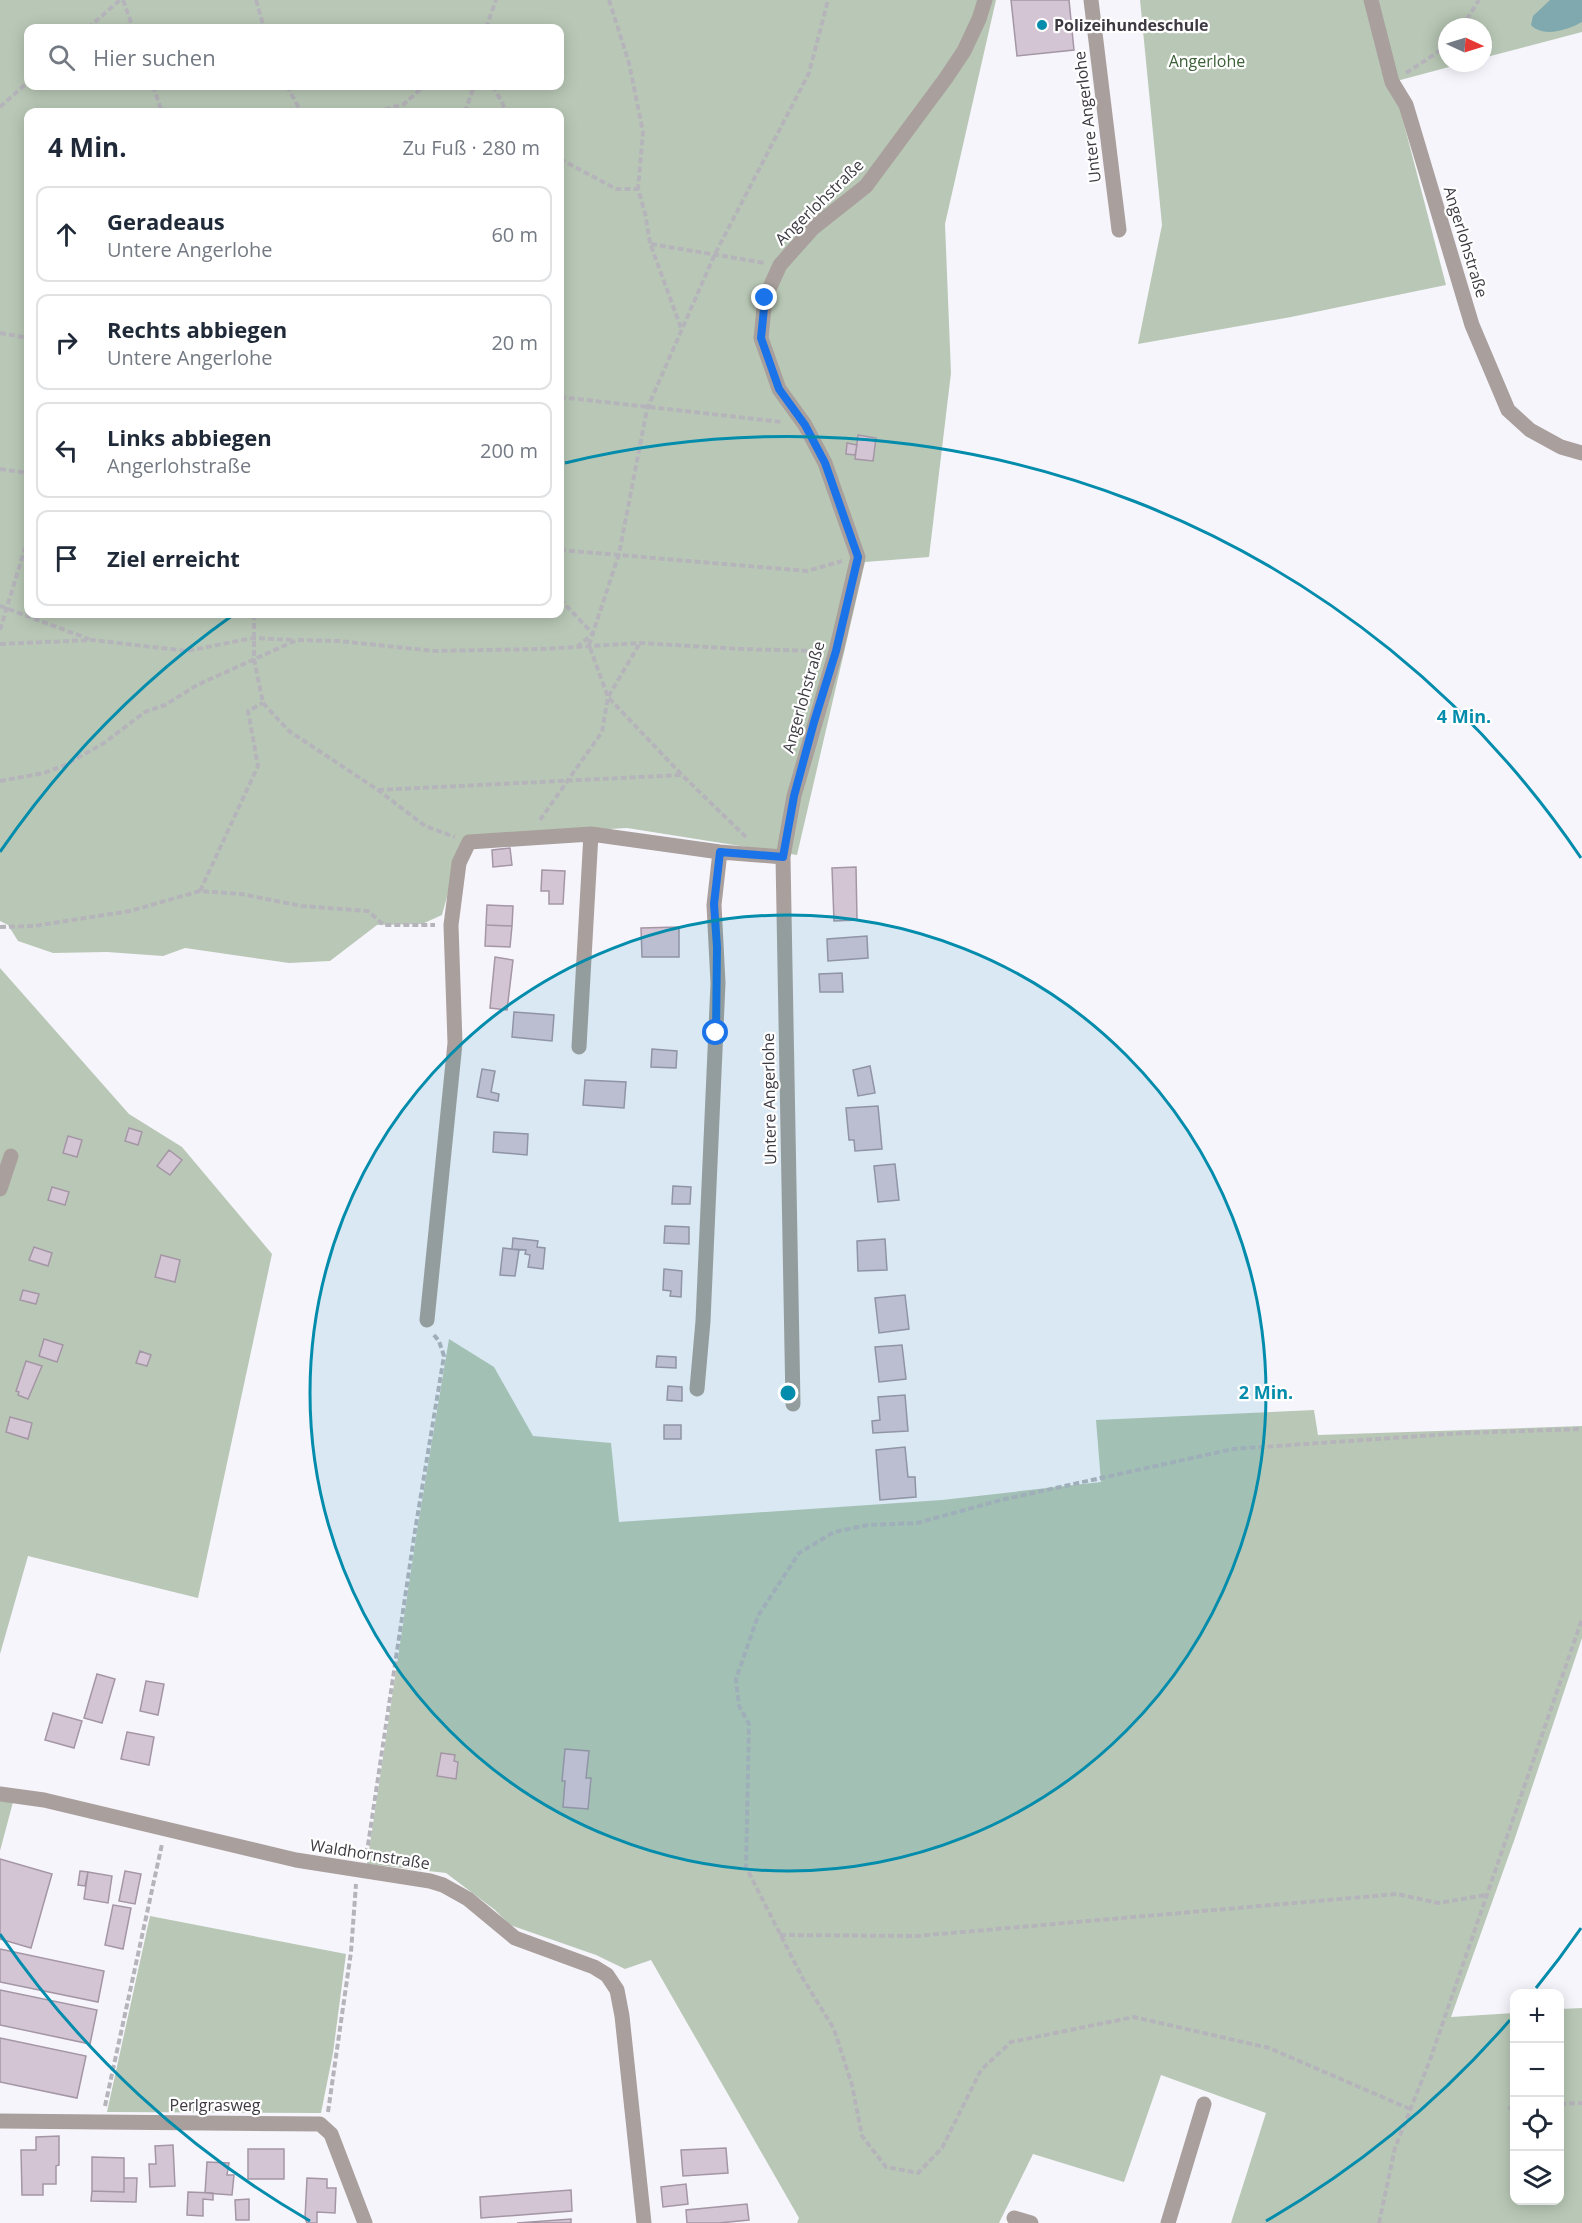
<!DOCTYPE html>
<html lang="de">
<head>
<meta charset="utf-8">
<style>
	:root { --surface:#fff; --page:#f6f6f7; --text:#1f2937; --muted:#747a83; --line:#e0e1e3 }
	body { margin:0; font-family:"Open Sans",sans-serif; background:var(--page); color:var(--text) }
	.controls { position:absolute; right:18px; bottom:18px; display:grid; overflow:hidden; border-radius:12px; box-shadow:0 3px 15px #0003 }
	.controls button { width:54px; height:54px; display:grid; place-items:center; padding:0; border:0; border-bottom:2px solid var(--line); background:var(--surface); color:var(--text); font:30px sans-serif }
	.compass { position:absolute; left:1438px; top:18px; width:54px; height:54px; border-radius:50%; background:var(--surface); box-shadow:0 3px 15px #0003; rotate:94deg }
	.stop { position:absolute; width:18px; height:18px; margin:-14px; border:4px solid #1a73e8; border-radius:50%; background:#fff }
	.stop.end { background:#1a73e8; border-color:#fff; box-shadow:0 2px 6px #0008 }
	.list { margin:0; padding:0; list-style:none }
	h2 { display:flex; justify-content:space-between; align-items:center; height:78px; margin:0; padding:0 24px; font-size:26px }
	h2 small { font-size:20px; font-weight:400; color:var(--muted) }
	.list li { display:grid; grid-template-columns:39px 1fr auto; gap:18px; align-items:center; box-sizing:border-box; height:96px; margin:0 12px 12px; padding:0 12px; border:2px solid var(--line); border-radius:12px }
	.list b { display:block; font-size:22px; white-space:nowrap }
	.list p { margin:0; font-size:20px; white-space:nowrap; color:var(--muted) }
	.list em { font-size:20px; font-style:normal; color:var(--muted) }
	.icon { flex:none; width:33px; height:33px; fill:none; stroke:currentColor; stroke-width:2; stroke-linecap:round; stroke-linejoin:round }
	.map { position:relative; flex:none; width:1582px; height:2223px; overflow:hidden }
	.search { position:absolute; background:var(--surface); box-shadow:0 3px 15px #0003; left:24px; top:24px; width:540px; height:66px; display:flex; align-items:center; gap:15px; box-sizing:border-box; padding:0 21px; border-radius:12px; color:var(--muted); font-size:22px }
	.panel { position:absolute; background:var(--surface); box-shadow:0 3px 15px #0003; left:24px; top:108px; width:540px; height:510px; border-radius:12px }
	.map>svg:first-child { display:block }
</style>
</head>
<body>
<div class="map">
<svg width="1582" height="2223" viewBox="0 0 1582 2223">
	<rect width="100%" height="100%" fill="#f7f5fc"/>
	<path fill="#b9c8b6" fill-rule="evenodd" d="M0,0H996L945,224L951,373L929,557L865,562L797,855L627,828L463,838L442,915L422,924L377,925L330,961L289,963L185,948L163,956L107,952L53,953L18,941L8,925L0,921ZM28,28H560V86H28ZM28,112H560V614H28Z
		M1140,0H1582V32L1483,58V27H1447V63H1464L1393,82L1446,285L1291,317L1138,344L1162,225Z
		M0,968L129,1114L182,1147L272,1254L198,1598L28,1556L0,1654Z
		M449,1339L494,1367L533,1436L611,1443L619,1522L942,1500L1101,1482L1096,1420L1314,1410L1318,1435L1582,1426V1638L1515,1838L1451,2017L1514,2013V2200H1560V2009L1582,2008V2223H1231L1266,2113L1161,2075L1124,2182L1033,2154L999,2223H797L799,2218L651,1960L625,1969L596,1955L510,1925L495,1910L446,1873L367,1864L417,1531Z
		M0,1801L13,1802L0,1851Z
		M150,1916L346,1954L333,2053L321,2113L107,2112Z"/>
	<path fill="#7fa9af" d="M1550,0H1582V22C1568,30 1543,38 1531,25L1533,16Z"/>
	<path fill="#d4c5d5" stroke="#a496a5" stroke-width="1.5" d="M1011,0H1069L1074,50L1017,56Z
		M858,435L876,438L873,461L855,459Z
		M847,443L857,445L855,455L846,454Z
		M510,848L512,865L493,867L492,850Z
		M856,867L857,920L834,921L832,868Z
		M542,870L565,871L563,904H549V891H541Z
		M487,905L513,906L512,926L486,925Z
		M486,925L512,926L510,947L485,946Z
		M679,927V957H642L641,928Z
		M867,936L868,958L828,961L827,939Z
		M495,957L513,960L507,1010L490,1008Z
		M842,973L843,992H820L819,974Z
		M514,1012L554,1015L552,1041L512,1037Z
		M652,1049L677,1051L676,1068L651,1067Z
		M870,1066L875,1093L858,1096L853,1070Z
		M482,1069L495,1071L491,1092L499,1094L498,1101L477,1097Z
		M585,1080L626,1082L624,1108L583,1105Z
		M878,1106L882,1149L855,1151L854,1140H849L846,1108Z
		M129,1128L142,1132L138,1145L125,1141Z
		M494,1132L528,1134L527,1155L493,1152Z
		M68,1136L82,1140L77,1157L63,1153Z
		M169,1150L182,1160L170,1175L157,1166Z
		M895,1164L899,1200L878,1202L874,1166Z
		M673,1186L691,1187L690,1204H672Z
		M52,1187L69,1192L65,1205L48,1200Z
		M665,1226L689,1227V1244L664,1243Z
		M513,1238L538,1241L537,1247L545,1248L543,1269L528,1267L530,1255L525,1254L526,1250L512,1249Z
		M885,1239L887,1270L858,1271L857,1241Z
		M34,1247L52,1253L48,1266L29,1260Z
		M503,1248L519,1250L515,1276L500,1275Z
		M161,1255L180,1260L175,1282L155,1277Z
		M664,1269L682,1271L681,1297L670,1296L671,1291L663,1290Z
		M23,1290L39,1294L36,1304L20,1300Z
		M905,1295L909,1329L879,1333L875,1298Z
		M44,1339L63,1345L57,1362L39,1356Z
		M902,1345L906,1379L879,1382L875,1347Z
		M140,1351L151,1355L147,1366L136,1363Z
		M657,1356L676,1357V1368L656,1367Z
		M26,1361L42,1366L28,1399L18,1395L19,1392L16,1391Z
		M668,1386L682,1387V1401L667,1400Z
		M905,1395L908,1431L873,1433L872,1421L880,1420L878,1397Z
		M10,1417L32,1423L28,1439L6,1432Z
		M664,1425H681V1439H664Z
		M905,1447L908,1477H915L916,1497L880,1500L876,1450Z
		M97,1674L115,1679L102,1723L84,1718Z
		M146,1681L164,1684L158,1715L140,1711Z
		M53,1713L82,1721L74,1748L45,1740Z
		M127,1732L154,1737L149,1765L121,1759Z
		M565,1749L589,1751L586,1778H591L588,1809L563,1807L565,1781H562Z
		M441,1753L455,1755L454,1761L458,1762L456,1779L437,1776Z
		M0,1859L52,1874L31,1948L0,1939Z
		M80,1871L88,1872L85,1886L78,1885Z
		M125,1871L141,1874L135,1904L119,1901Z
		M88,1872L112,1876L108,1903L84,1899Z
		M113,1905L131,1908L123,1949L105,1945Z
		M0,1949L104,1971L98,2002L0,1982Z
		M0,1990L97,2010L90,2044L0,2025Z
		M0,2038L86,2056L77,2098L0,2082Z
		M59,2136V2165L56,2166V2184H43V2195H22L21,2150H36V2137Z
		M173,2145L175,2186L150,2187L149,2164H156L155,2146Z
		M726,2148L728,2173L683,2176L681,2150Z
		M248,2149H284V2179H248Z
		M92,2157L124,2158V2192L92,2191Z
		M207,2162L229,2163L227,2175H234L232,2195L205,2193Z
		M124,2178H137L136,2202L91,2201L92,2191L124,2192Z
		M307,2178L327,2179V2188H336L335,2213L317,2212V2223H307L305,2218Z
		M686,2184L688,2204L663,2207L661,2187Z
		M571,2190L572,2211L481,2218L480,2197Z
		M188,2192L213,2193V2200L203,2199V2216L187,2215Z
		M249,2199V2220H236L235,2200Z
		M747,2204L749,2220L719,2223H687L686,2210Z
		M571,2219V2223H517Z"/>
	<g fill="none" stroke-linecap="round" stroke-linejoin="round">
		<path stroke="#b6b4bb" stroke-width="4" stroke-dasharray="6 3" stroke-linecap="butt" d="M123,0L133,28
			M256,0L264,28
			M609,0L629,63L643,132L638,189
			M1462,27L1479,0
			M88,28L120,0
			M486,28L496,0
			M1406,73L1447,46
			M153,86L162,112
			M287,86L301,112
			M493,86L507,112
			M0,107L28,82
			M376,112L404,104L424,86
			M465,112L474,86
			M560,159L616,189H638L645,213L650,243L681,328
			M651,244L765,263
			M0,333L28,338
			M560,397L782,422
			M0,469L28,473
			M560,550L807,571L842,561
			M560,599L593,634L578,646
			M0,606L89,639
			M254,614V659L263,703L289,731L378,790L425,826L455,837
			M0,630L28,538
			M0,644L92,640L187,651L253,638L294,640
			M0,781L44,773L65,765L104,743L145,712L165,705L197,685L297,640L339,641L434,651L542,649L640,643L741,649L818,651
			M378,790L681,775
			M540,820L602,732L608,697L640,643
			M746,837L682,775L608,697L589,645L619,554L647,409L714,256L809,73L828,0
			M200,891L258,766L248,711L263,703
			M0,927L34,926L130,911L200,891L241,894L302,906L368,911L384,925H435
			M365,1854L368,1845L415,1531L444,1356L439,1341L433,1334
			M780,1935L917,1936L1397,1894L1438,1903L1486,1895
			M1560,2104L1582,2103
			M105,2106L162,1844
			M1508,2108H1514
			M1410,2109L1269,2048L1134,2017L1011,2042L981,2070L942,2148L918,2173L886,2167L862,2136L852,2085L834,2029L802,1977L746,1867L749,1724L739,1706L736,1679L758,1616L799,1553L834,1532L868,1525L917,1523L1001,1500L1233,1449L1465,1433L1582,1429
			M328,2112L351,1952L356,1884
			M1379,2223L1395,2148L1430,2060L1582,1619"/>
		<path stroke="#a9a09d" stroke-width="15" d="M1091,0L1119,230
			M1371,0L1392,82L1406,105L1472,325L1508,410L1530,430L1561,447L1582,453
			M579,1047L591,834
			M0,1189L11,1156
			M427,1320L455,1043L451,925L459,863L469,842L591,834L720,852L783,857
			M697,1389L703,1321L718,983L714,905L720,852
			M793,1404L783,857L794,796L836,651L858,557L825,463L805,425L779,389L761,338L765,298L780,265L813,228L866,186L946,78L964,51L979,19L985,0
			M0,1794L44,1800L296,1860L430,1881L443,1885L468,1899L515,1938L594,1967L607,1975L617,1990L622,2016L644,2223
			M0,2121L320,2124L331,2134L365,2223
			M1014,2218L1031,2223
			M1168,2223L1204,2104"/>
	</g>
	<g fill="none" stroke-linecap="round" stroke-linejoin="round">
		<path stroke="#1a73e8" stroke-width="8" d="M716,1033L717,947L714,904L720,852L783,857L794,796L814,722L836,651L858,557L825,463L805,425L779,389L761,338L765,298"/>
	</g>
	<circle cx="788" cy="1393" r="478" fill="#038cab" fill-opacity=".12"/>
	<g fill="none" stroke="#038cab" stroke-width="3">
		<circle cx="788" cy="1393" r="478"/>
		<path d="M1581 1928A956 956 0 0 1 1536 1988M1510 2020A956 956 0 0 1 1266 2221M310 2221A956 956 0 0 1 0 1934M0 852A956 956 0 0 1 233 615M565 463A956 956 0 0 1 1581 858"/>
	</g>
	<circle fill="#038cab" stroke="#fff" stroke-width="2" cx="1042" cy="25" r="6"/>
	<g text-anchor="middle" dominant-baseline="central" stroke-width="4.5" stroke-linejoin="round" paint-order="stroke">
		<g font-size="16" font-weight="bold" fill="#3d3a42" stroke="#fff" text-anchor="start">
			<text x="1054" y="25">Polizeihundeschule</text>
		</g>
		<g font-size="16" fill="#3c6037" stroke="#fff">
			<text x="1207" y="61">Angerlohe</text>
		</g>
		<g font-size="16" fill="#3d3a42" stroke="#fff">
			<text transform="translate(1087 117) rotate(-97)">Untere Angerlohe</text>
			<text transform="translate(819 202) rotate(-44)">Angerlohstraße</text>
			<text transform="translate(1466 242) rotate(73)">Angerlohstraße</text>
			<text transform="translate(803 697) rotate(-74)">Angerlohstraße</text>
			<text transform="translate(769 1099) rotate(-91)">Untere Angerlohe</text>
			<text transform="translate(370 1854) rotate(9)">Waldhornstraße</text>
			<text x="215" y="2105">Perlgrasweg</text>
		</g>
	</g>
	<circle cx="788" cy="1393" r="9" fill="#038cab" stroke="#fff" stroke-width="3"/>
	<g font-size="18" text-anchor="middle" font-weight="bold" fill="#038cab" stroke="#fff" stroke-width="4.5" stroke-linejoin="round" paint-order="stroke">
		<text x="1464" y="723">4 Min.</text>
		<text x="1266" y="1399">2 Min.</text>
	</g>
</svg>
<div class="controls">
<button>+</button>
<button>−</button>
<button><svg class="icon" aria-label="locate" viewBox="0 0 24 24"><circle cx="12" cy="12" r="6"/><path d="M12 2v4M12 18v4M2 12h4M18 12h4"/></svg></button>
<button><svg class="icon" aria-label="layers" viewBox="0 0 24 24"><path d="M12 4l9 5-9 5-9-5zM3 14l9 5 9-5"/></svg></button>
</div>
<svg class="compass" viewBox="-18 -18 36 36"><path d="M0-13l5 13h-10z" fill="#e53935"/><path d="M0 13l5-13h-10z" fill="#747a83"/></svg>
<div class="stop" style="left:716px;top:1033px"></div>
<div class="stop end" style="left:765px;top:298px"></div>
<div class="search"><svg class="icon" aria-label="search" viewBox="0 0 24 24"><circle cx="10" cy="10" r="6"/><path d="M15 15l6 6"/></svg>Hier suchen</div>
<section class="panel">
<h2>4 Min.<small>Zu Fuß · 280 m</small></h2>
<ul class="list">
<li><svg class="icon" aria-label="ahead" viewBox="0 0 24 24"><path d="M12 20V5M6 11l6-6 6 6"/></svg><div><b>Geradeaus</b><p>Untere Angerlohe</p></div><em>60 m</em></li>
<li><svg class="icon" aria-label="right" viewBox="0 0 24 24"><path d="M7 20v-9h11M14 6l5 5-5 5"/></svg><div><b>Rechts abbiegen</b><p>Untere Angerlohe</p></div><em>20 m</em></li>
<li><svg class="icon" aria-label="left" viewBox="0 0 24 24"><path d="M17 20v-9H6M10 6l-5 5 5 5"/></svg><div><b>Links abbiegen</b><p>Angerlohstraße</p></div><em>200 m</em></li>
<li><svg class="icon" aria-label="arrive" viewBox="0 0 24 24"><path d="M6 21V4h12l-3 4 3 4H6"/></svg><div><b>Ziel erreicht</b></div></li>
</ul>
</section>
</div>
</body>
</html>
